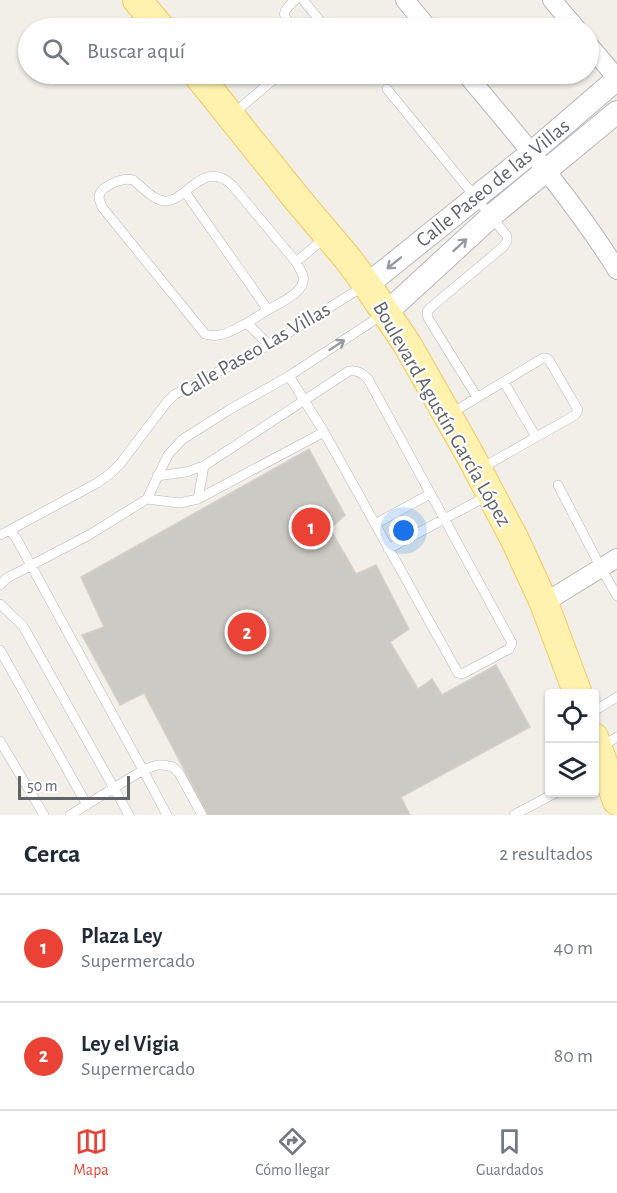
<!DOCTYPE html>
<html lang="es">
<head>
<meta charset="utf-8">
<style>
	:root { --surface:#fff; --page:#f2f2f3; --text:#1f2937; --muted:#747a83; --line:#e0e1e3; --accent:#ea4335 }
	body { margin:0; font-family:"Alegreya Sans",sans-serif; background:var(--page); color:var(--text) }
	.controls { position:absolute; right:18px; bottom:18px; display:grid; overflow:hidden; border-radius:6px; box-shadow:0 2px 4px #0004 }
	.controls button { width:54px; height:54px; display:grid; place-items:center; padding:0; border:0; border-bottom:2px solid var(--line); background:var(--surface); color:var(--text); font:30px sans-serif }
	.scale { position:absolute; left:18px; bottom:15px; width:112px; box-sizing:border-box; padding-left:6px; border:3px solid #5f6368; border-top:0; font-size:16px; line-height:21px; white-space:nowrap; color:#5f6368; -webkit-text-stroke:4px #fff; paint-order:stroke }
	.you { position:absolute; left:404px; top:531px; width:21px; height:21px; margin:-15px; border:4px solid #fff; border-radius:50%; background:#1a73e8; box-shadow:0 0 0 9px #1a73e833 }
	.badge { display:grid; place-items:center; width:39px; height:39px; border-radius:50%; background:var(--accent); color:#fff; font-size:20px; font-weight:700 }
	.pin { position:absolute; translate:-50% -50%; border:3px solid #fff; box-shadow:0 2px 6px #0006 }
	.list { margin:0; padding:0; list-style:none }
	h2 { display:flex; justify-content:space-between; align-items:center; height:78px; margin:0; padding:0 24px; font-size:26px }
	h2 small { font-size:20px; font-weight:400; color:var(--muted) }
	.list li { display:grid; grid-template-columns:39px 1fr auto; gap:18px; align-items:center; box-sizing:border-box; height:108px; padding:0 24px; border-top:2px solid var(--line) }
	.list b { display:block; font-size:22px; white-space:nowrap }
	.list p { margin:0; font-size:20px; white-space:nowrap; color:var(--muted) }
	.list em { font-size:20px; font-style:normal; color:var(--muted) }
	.icon { flex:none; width:33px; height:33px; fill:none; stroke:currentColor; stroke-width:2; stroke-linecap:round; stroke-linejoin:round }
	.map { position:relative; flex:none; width:617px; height:815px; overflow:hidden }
	.search { position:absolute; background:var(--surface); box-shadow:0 2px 4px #0004; left:18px; right:18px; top:18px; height:66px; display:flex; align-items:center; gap:15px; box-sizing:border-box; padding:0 21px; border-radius:33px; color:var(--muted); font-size:22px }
	.sheet { height:294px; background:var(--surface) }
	nav { display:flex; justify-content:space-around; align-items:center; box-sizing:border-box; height:84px; border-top:2px solid var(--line); background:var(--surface); font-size:16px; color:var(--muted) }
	nav a { display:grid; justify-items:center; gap:3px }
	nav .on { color:var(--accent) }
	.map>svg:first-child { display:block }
</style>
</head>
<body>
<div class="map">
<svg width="617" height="815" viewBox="0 0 617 815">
	<rect width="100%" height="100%" fill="#f1efe8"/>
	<path fill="#cccac5" stroke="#d6d1c6" stroke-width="1.5" d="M309,449L345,515L330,529L356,574L376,565L409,629L390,642L418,689L432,679L442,695L496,665L530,727L401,797L410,815H208L144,693L120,705L82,635L104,627L81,577Z"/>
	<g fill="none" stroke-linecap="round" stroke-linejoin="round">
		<g stroke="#b5b8bc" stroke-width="10">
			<path id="service" d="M303,0L326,28
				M294,28C281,14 281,13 295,0
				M387,89L507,236V241L503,247L430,308L427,312L428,318L477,397
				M233,114L280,74
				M185,192L268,310L247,323
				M268,310C279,303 307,292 303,276C302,272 298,266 296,262
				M269,345L247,323C233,330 220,339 205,334L102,207C101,203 99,201 99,197C100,186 123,177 133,180C141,186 150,197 160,200C184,209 201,156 232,185L296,262L326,237
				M289,376L382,315
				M504,382L536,437
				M450,414L543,358H546L549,360L578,410L575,415L480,469
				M558,485L601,568L617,596
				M147,499L180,503L198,499L324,432
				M198,499L204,466
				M375,524L430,494
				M10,530L97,483L111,473L120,464L167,402L174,395L269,345L364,286
				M0,535L10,530L16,538L143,770L70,815
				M388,549L489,495
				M0,585L7,578L89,535L147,499L168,455L183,439L229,410L289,376L324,432L458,673L461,674L464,673L509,649L512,643L368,379C362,373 358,370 349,371L204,466L186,472L157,476
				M0,604L23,626L129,815
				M0,650L87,805
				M594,711L617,697
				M0,741L44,815
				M601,747L617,737
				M167,815L143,770L157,765H163L173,767L179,773L202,815
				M514,815L557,792"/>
		</g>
		<g stroke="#b5b8bc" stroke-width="20">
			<path id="minor" d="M405,0L428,28
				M552,0L576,28
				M588,44L617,78
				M466,74C518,136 574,201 617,270
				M544,603L617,558"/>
		</g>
		<g stroke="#b5b8bc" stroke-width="24">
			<path id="tertiary" d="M367,285L531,153L617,79
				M386,313L496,212L617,112"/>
		</g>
		<g stroke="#f2c960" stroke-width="30">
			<path id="primary" d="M137,0L161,28
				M197,74L298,200L348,259L367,285L407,344L469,453L515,540L544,603L578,694
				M594,737L617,801"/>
		</g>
		<use href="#service" stroke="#fff" stroke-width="9"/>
		<use href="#minor" stroke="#fff" stroke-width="18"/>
		<use href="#tertiary" stroke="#fff" stroke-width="22"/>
		<use href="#primary" stroke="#fff2af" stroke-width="28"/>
	</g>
	<defs><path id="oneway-shaft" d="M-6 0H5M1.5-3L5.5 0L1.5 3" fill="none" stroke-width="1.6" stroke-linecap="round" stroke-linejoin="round" transform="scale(1.5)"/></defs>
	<g stroke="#979a9d">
		<use href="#oneway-shaft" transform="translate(460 245) rotate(-42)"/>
		<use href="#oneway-shaft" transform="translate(394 263) rotate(141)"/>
		<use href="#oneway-shaft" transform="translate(337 345) rotate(-33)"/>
	</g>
	<g text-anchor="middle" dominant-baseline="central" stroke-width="4.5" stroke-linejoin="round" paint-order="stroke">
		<g font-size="21" fill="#5f6368" stroke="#fff">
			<text transform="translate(493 183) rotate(-39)">Calle Paseo de las Villas</text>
			<text transform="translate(255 350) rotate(-30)">Calle Paseo Las Villas</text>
			<text transform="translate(442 414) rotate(60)">Boulevard Agustín García López</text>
		</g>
	</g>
</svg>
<div class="controls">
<button><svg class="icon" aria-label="locate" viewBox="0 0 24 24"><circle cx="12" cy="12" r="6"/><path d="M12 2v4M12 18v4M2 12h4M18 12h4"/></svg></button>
<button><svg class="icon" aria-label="layers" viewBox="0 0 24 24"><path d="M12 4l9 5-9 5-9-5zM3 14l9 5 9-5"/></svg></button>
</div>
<div class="scale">50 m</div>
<div class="you"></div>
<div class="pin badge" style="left:311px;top:527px">1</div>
<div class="pin badge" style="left:247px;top:632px">2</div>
<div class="search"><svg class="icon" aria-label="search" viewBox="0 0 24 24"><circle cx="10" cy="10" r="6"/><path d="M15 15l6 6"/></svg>Buscar aquí</div>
</div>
<section class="sheet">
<h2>Cerca<small>2 resultados</small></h2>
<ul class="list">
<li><span class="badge">1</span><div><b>Plaza Ley</b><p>Supermercado</p></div><em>40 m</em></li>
<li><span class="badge">2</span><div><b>Ley el Vigia</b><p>Supermercado</p></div><em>80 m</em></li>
</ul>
</section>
<nav>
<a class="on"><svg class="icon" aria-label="map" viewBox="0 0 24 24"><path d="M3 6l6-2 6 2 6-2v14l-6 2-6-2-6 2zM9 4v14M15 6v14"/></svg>Mapa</a>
<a><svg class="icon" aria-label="directions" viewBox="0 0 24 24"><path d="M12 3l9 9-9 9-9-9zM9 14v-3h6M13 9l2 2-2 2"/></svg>Cómo llegar</a>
<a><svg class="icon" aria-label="saved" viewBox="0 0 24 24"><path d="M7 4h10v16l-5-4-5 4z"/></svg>Guardados</a>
</nav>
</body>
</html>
